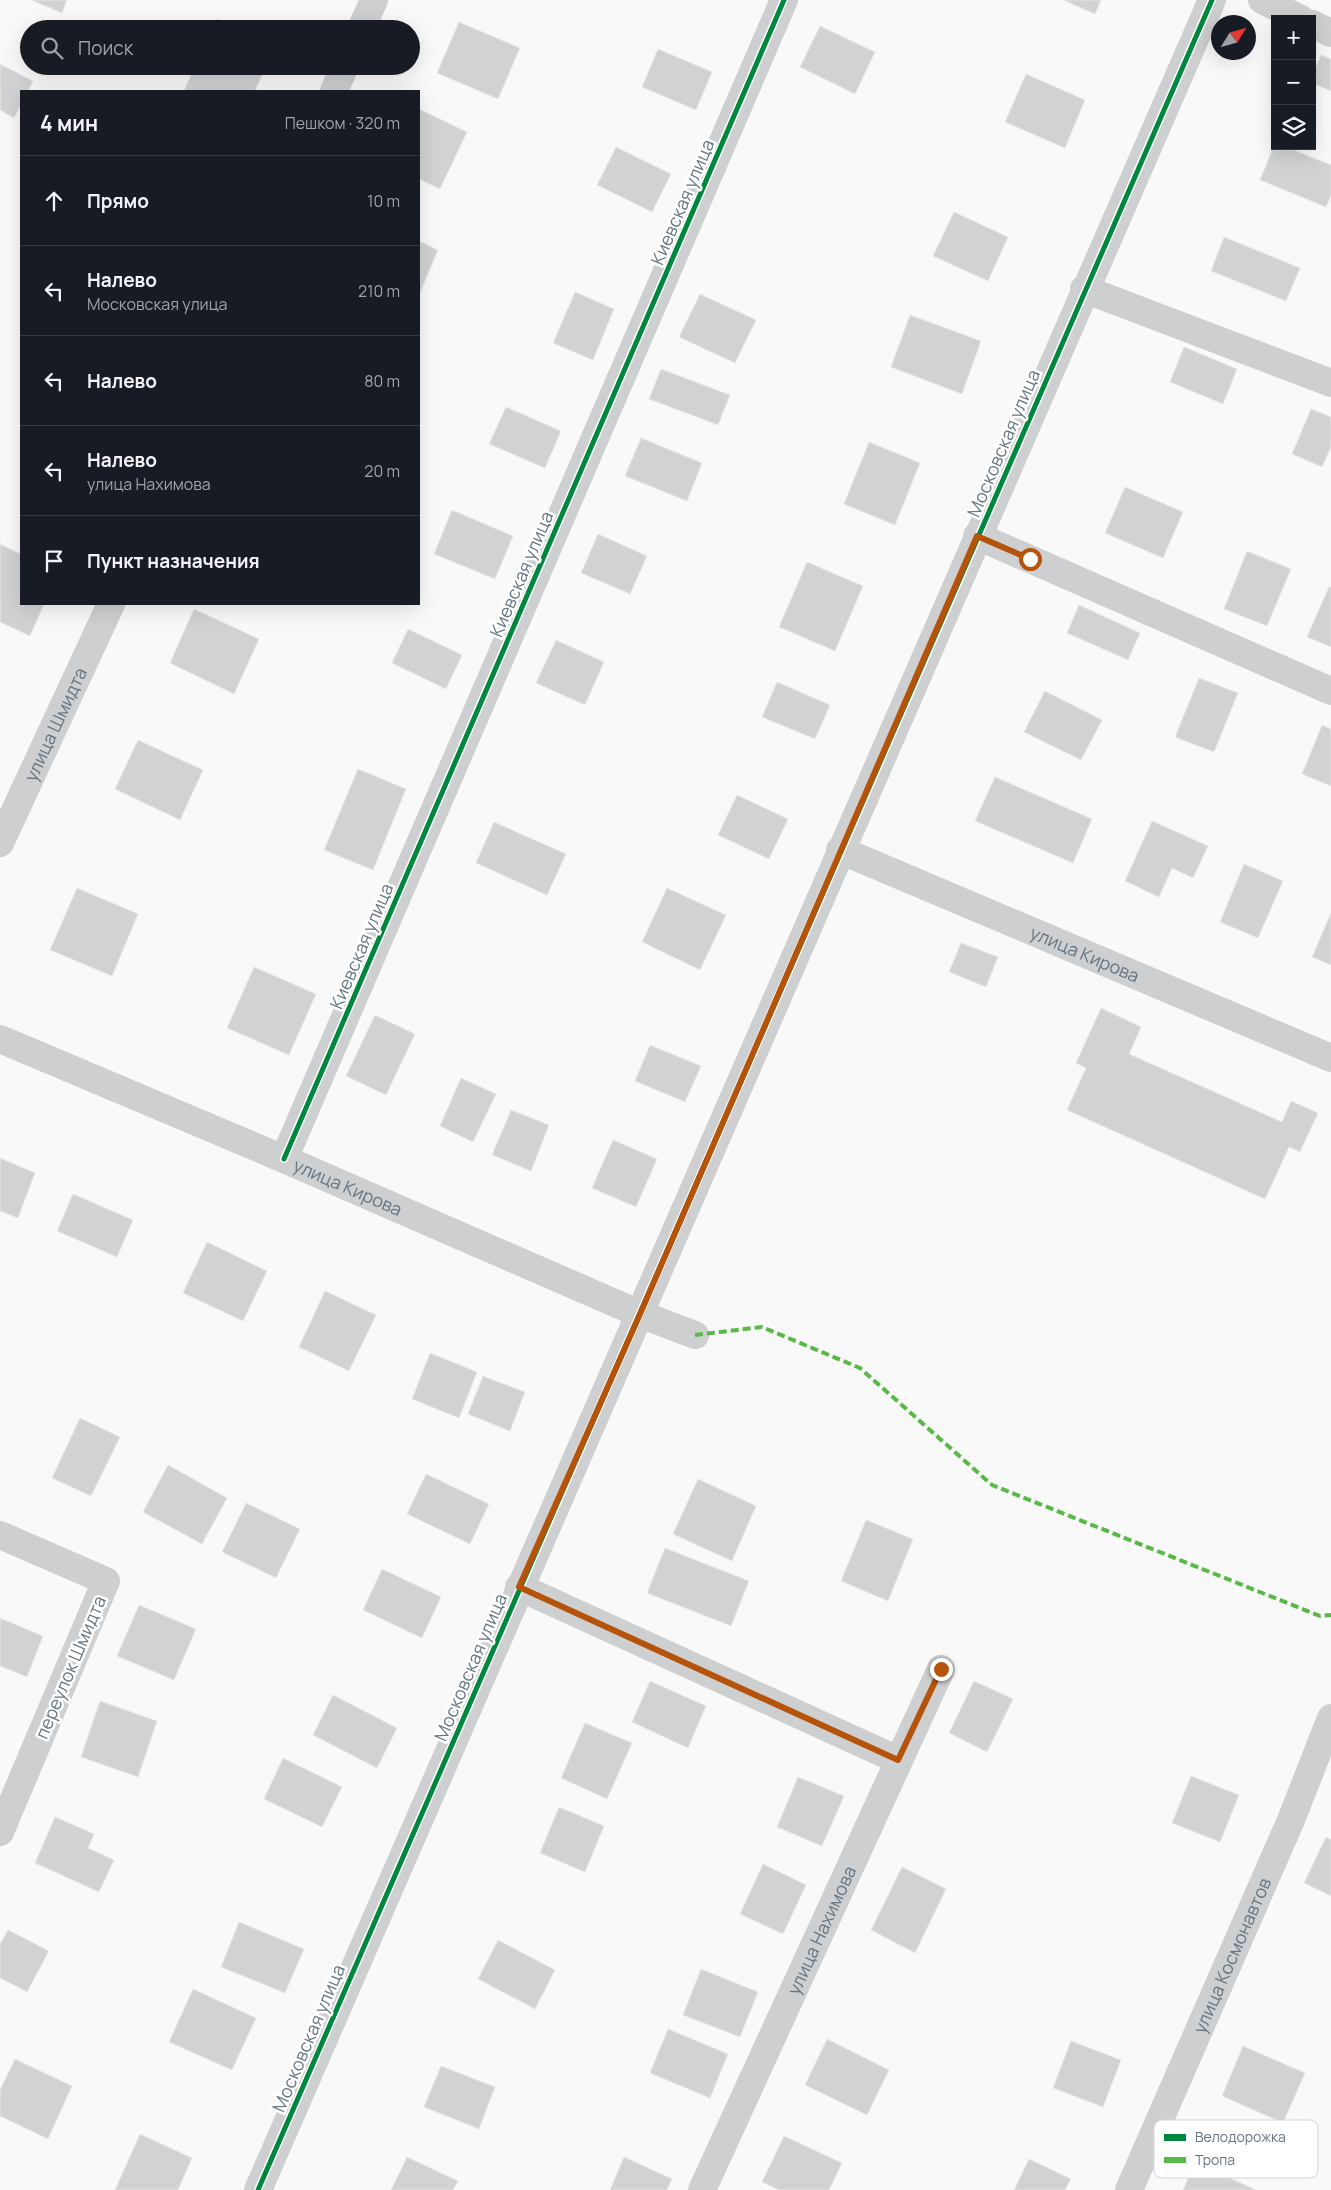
<!DOCTYPE html>
<html lang="ru">
<head>
<meta charset="utf-8">
<style>
	:root { --surface:#171b24; --page:#242831; --text:#f1f3f6; --muted:#9ea1a6; --line:#363941 }
	body { margin:0; font-family:Manrope,sans-serif; background:var(--page); color:var(--text) }
	.controls { position:absolute; right:15px; top:15px; display:grid; overflow:hidden; border-radius:0px; box-shadow:0 5px 20px #0002 }
	.controls button { width:45px; height:45px; display:grid; place-items:center; padding:0; border:0; border-bottom:1px solid var(--line); background:var(--surface); color:var(--text); font:25px sans-serif }
	.compass { position:absolute; left:1211px; top:15px; width:45px; height:45px; border-radius:50%; background:var(--surface); box-shadow:0 5px 20px #0002; rotate:53deg }
	.stop { position:absolute; width:15px; height:15px; margin:-11px; border:4px solid #b45309; border-radius:50%; background:#fff }
	.stop.end { background:#b45309; border-color:#fff; box-shadow:0 1px 5px #0008 }
	.list { margin:0; padding:0; list-style:none }
	h2 { display:flex; justify-content:space-between; align-items:center; height:65px; margin:0; padding:0 20px; font-size:21px }
	h2 small { font-size:16px; font-weight:400; color:var(--muted) }
	.list li { display:grid; grid-template-columns:32px 1fr auto; gap:15px; align-items:center; box-sizing:border-box; height:90px; padding:0 20px; border-top:1px solid var(--line) }
	.list b { display:block; font-size:19px; white-space:nowrap }
	.list p { margin:0; font-size:16px; white-space:nowrap; color:var(--muted) }
	.list em { font-size:16px; font-style:normal; color:var(--muted) }
	.icon { flex:none; width:28px; height:28px; fill:none; stroke:currentColor; stroke-width:2; stroke-linecap:round; stroke-linejoin:round }
	.map { position:relative; flex:none; width:1331px; height:2190px; overflow:hidden }
	.search { position:absolute; background:var(--surface); box-shadow:0 5px 20px #0002; left:20px; top:20px; width:400px; height:55px; display:flex; align-items:center; gap:12px; box-sizing:border-box; padding:0 18px; border-radius:28px; color:var(--muted); font-size:19px }
	.panel { position:absolute; background:var(--surface); box-shadow:0 5px 20px #0002; left:20px; top:90px; width:400px; height:515px; border-radius:0px }
	.map>svg:first-child { display:block }
</style>
</head>
<body>
<div class="map">
<svg width="1331" height="2190" viewBox="0 0 1331 2190">
	<rect width="100%" height="100%" fill="#f9f9f9"/>
	<path fill="#d0d2d3" stroke="#e8e8e8" d="M31,0H67L62,13Z
		M1063,0H1101L1095,14Z
		M216,19L239,29H212Z
		M459,22L520,48L498,99L437,73Z
		M820,26L875,52L855,94L800,67Z
		M658,49L712,72L696,110L642,87Z
		M1321,55L1331,59V91L1312,83V76Z
		M0,64L33,81L28,91H21V105L14,118L0,110Z
		M195,66H266L255,91H184Z
		M1026,74L1085,100L1065,148L1005,122Z
		M419,109L467,132L440,189L419,179Z
		M1275,143V146H1284L1331,165V195L1326,207L1260,180Z
		M616,147L671,174L652,212L597,185Z
		M954,212L1008,237L988,281L933,256Z
		M1224,237L1300,268L1286,301L1211,271Z
		M419,241L438,250L419,295Z
		M575,292L614,309L593,360L553,343Z
		M700,294L756,320L735,363L679,337Z
		M910,315L981,341L962,394L891,367Z
		M1184,347L1237,369L1223,404L1170,382Z
		M661,369L730,395L718,425L649,399Z
		M506,407L561,431L545,468L489,444Z
		M1311,409L1331,417V447L1322,467L1292,454Z
		M641,438L702,463L687,501L625,476Z
		M869,442L920,463L895,525L844,504Z
		M1125,487L1183,512L1163,558L1105,533Z
		M452,510L513,536L495,579L434,554Z
		M598,534L647,556L630,594L581,573Z
		M0,544L21,554V604H44L30,636L0,622Z
		M1247,551L1291,569L1267,626L1224,609Z
		M807,562L863,586L835,651L779,627Z
		M1329,587H1331V647L1307,637Z
		M1079,605L1140,633L1128,660L1067,633Z
		M194,609L259,639L234,694L170,663Z
		M408,629L462,655L446,689L392,663Z
		M556,640L604,662L585,705L536,683Z
		M1199,678L1238,693L1214,752L1175,737Z
		M777,682L830,705L815,739L762,717Z
		M1045,691L1102,720L1081,760L1024,732Z
		M1322,725L1331,729V786L1302,774Z
		M138,740L203,770L180,820L115,789Z
		M358,769L406,789L373,870L324,850Z
		M995,777L1092,819L1073,863L975,821Z
		M737,795L788,819L769,859L718,835Z
		M1152,821L1208,846L1193,878L1172,868L1159,897L1125,881Z
		M494,822L566,854L547,895L476,863Z
		M1244,864L1283,881L1258,938L1220,922Z
		M77,888L138,914L112,976L50,950Z
		M667,888L726,915L700,970L642,942Z
		M1331,913V965L1312,957Z
		M961,943L998,957L986,987L949,972Z
		M254,967L316,994L289,1055L227,1028Z
		M1101,1008L1141,1027L1129,1054L1282,1122L1291,1101L1318,1113L1300,1152L1289,1147L1265,1199L1067,1110L1086,1068L1076,1063Z
		M375,1015L415,1034L386,1095L346,1076Z
		M650,1045L701,1066L685,1102L635,1081Z
		M461,1078L496,1094L473,1142L440,1126Z
		M511,1110L549,1125L531,1171L492,1155Z
		M613,1140L657,1159L636,1207L592,1188Z
		M0,1158L35,1173L18,1218L0,1211Z
		M73,1194L133,1220L117,1257L57,1231Z
		M207,1242L267,1271L243,1321L183,1293Z
		M325,1291L376,1315L349,1371L299,1347Z
		M430,1353L477,1372L459,1418L412,1399Z
		M483,1376L525,1392L510,1431L468,1414Z
		M80,1418L120,1437L91,1496L52,1478Z
		M168,1465L227,1498L202,1544L143,1512Z
		M426,1474L489,1504L470,1544L407,1514Z
		M698,1479L756,1506L732,1561L673,1534Z
		M246,1503L300,1529L276,1578L222,1552Z
		M866,1520L913,1539L888,1601L841,1581Z
		M665,1548L749,1581L731,1626L647,1593Z
		M382,1569L441,1597L422,1638L363,1610Z
		M139,1605L196,1629L174,1680L117,1656Z
		M0,1618L43,1636L27,1677L0,1666Z
		M650,1681L706,1706L688,1748L632,1722Z
		M974,1681L1013,1699L987,1752L949,1733Z
		M333,1695L397,1728L377,1768L313,1735Z
		M100,1701L157,1721L138,1777L81,1757Z
		M585,1723L632,1743L607,1799L561,1778Z
		M283,1758L342,1787L322,1827L264,1799Z
		M1191,1776L1239,1795L1220,1842L1172,1823Z
		M798,1777L844,1796L822,1846L777,1827Z
		M559,1807L604,1826L585,1872L540,1853Z
		M55,1817L94,1834L88,1848L114,1860L99,1892L35,1863Z
		M1326,1837L1331,1840V1896L1304,1883Z
		M763,1864L806,1885L783,1934L740,1914Z
		M902,1867L946,1889L915,1953L871,1930Z
		M239,1922L304,1949L285,1993L221,1967Z
		M8,1930L49,1951L27,1992L0,1978V1944Z
		M498,1940L555,1970L535,2009L478,1979Z
		M701,1969L758,1992L740,2037L683,2015Z
		M193,1989L256,2018L232,2070L169,2042Z
		M668,2029L728,2054L710,2098L650,2073Z
		M827,2039L889,2070L867,2115L805,2085Z
		M1071,2041L1121,2060L1103,2107L1053,2088Z
		M1243,2046L1305,2073L1283,2123L1222,2096Z
		M15,2059L72,2086L48,2139L0,2116V2090Z
		M441,2066L495,2087L479,2129L424,2107Z
		M140,2134L192,2158L178,2190H115Z
		M784,2136L842,2163L829,2190H779L762,2182Z
		M407,2157L458,2181L453,2190H391Z
		M624,2157L672,2179L667,2190H610Z
		M1029,2159L1071,2179L1065,2190H1014Z
		M1195,2162L1256,2190H1183Z"/>
	<g fill="none" stroke-linecap="round" stroke-linejoin="round">
		<g stroke="#cecfd0" stroke-width="28">
			<path d="M1262,0L1301,19"/>
			<path d="M1312,24L1331,33"/>
			<path d="M361,29L374,0"/>
			<path d="M334,91L345,66"/>
			<path d="M1084,289L1331,383"/>
			<path d="M977,536L1331,691"/>
			<path id="s1" d="M0,843L111,604"/>
			<path id="s2" d="M840,850L1331,1058"/>
			<path id="s3" d="M0,1039L284,1159L640,1314L695,1335"/>
			<path d="M284,1159L784,0"/>
			<path d="M0,1535L106,1581L0,1832"/>
			<path d="M519,1587L898,1760"/>
			<path d="M258,2190L1212,0"/>
			<path id="s4" d="M702,2190L941,1669"/>
			<path id="s5" d="M1129,2190L1291,1820L1331,1718"/>
		</g>
		<path stroke="#58b947" stroke-width="4" stroke-dasharray="8 4" stroke-linecap="butt" d="M695,1335L762,1327L860,1368L992,1485L1320,1616L1331,1615"/>
		<g stroke="#fff" stroke-width="8">
			<path id="cycleway" d="M284,1159L784,0
				M258,2190L1212,0"/>
		</g>
		<use href="#cycleway" stroke="#00873e" stroke-width="5"/>
	</g>
	<g fill="none" stroke-linecap="round" stroke-linejoin="round">
		<path stroke="#b45309" stroke-width="6" d="M941,1669L898,1760L519,1587L640,1314L977,536L1030,559"/>
	</g>
	<g text-anchor="middle" dominant-baseline="central" stroke-width="5" stroke-linejoin="round" paint-order="stroke">
		<g font-size="18" fill="#657683" stroke="#fff">
			<text transform="translate(682 202) rotate(-67)">Киевская улица</text>
			<text transform="translate(1003 443) rotate(-67)">Московская улица</text>
			<text transform="translate(521 574) rotate(-67)">Киевская улица</text>
			<text stroke="none"><textPath href="#s1" startOffset="131">улица Шмидта</textPath></text>
			<text transform="translate(361 946) rotate(-67)">Киевская улица</text>
			<text stroke="none"><textPath href="#s2" startOffset="266">улица Кирова</textPath></text>
			<text stroke="none"><textPath href="#s3" startOffset="378">улица Кирова</textPath></text>
			<text transform="translate(70 1667) rotate(-67)">переулок Шмидта</text>
			<text transform="translate(470 1667) rotate(-67)">Московская улица</text>
			<text stroke="none"><textPath href="#s4" startOffset="286">улица Нахимова</textPath></text>
			<text stroke="none"><textPath href="#s5" startOffset="256">улица Космонавтов</textPath></text>
			<text transform="translate(308 2038) rotate(-67)">Московская улица</text>
		</g>
	</g>
	<rect x="1154" y="2120" width="164" height="58" rx="8" fill="#fff" stroke="#d1d6da" stroke-width="1"/>
	<rect x="1164" y="2134" width="22" height="7" fill="#00873e"/>
	<rect x="1164" y="2157" width="22" height="6" fill="#58b947"/>
	<g font-size="14" fill="#657683">
		<text x="1195" y="2142">Велодорожка</text>
		<text x="1195" y="2165">Тропа</text>
	</g>
</svg>
<div class="controls">
<button>+</button>
<button>−</button>
<button><svg class="icon" aria-label="layers" viewBox="0 0 24 24"><path d="M12 4l9 5-9 5-9-5zM3 14l9 5 9-5"/></svg></button>
</div>
<svg class="compass" viewBox="-18 -18 36 36"><path d="M0-13l5 13h-10z" fill="#e53935"/><path d="M0 13l5-13h-10z" fill="#9ea1a6"/></svg>
<div class="stop" style="left:1030px;top:559px"></div>
<div class="stop end" style="left:941px;top:1669px"></div>
<div class="search"><svg class="icon" aria-label="search" viewBox="0 0 24 24"><circle cx="10" cy="10" r="6"/><path d="M15 15l6 6"/></svg>Поиск</div>
<section class="panel">
<h2>4 мин<small>Пешком · 320 m</small></h2>
<ul class="list">
<li><svg class="icon" aria-label="ahead" viewBox="0 0 24 24"><path d="M12 20V5M6 11l6-6 6 6"/></svg><div><b>Прямо</b></div><em>10 m</em></li>
<li><svg class="icon" aria-label="left" viewBox="0 0 24 24"><path d="M17 20v-9H6M10 6l-5 5 5 5"/></svg><div><b>Налево</b><p>Московская улица</p></div><em>210 m</em></li>
<li><svg class="icon" aria-label="left" viewBox="0 0 24 24"><path d="M17 20v-9H6M10 6l-5 5 5 5"/></svg><div><b>Налево</b></div><em>80 m</em></li>
<li><svg class="icon" aria-label="left" viewBox="0 0 24 24"><path d="M17 20v-9H6M10 6l-5 5 5 5"/></svg><div><b>Налево</b><p>улица Нахимова</p></div><em>20 m</em></li>
<li><svg class="icon" aria-label="arrive" viewBox="0 0 24 24"><path d="M6 21V4h12l-3 4 3 4H6"/></svg><div><b>Пункт назначения</b></div></li>
</ul>
</section>
</div>
</body>
</html>
